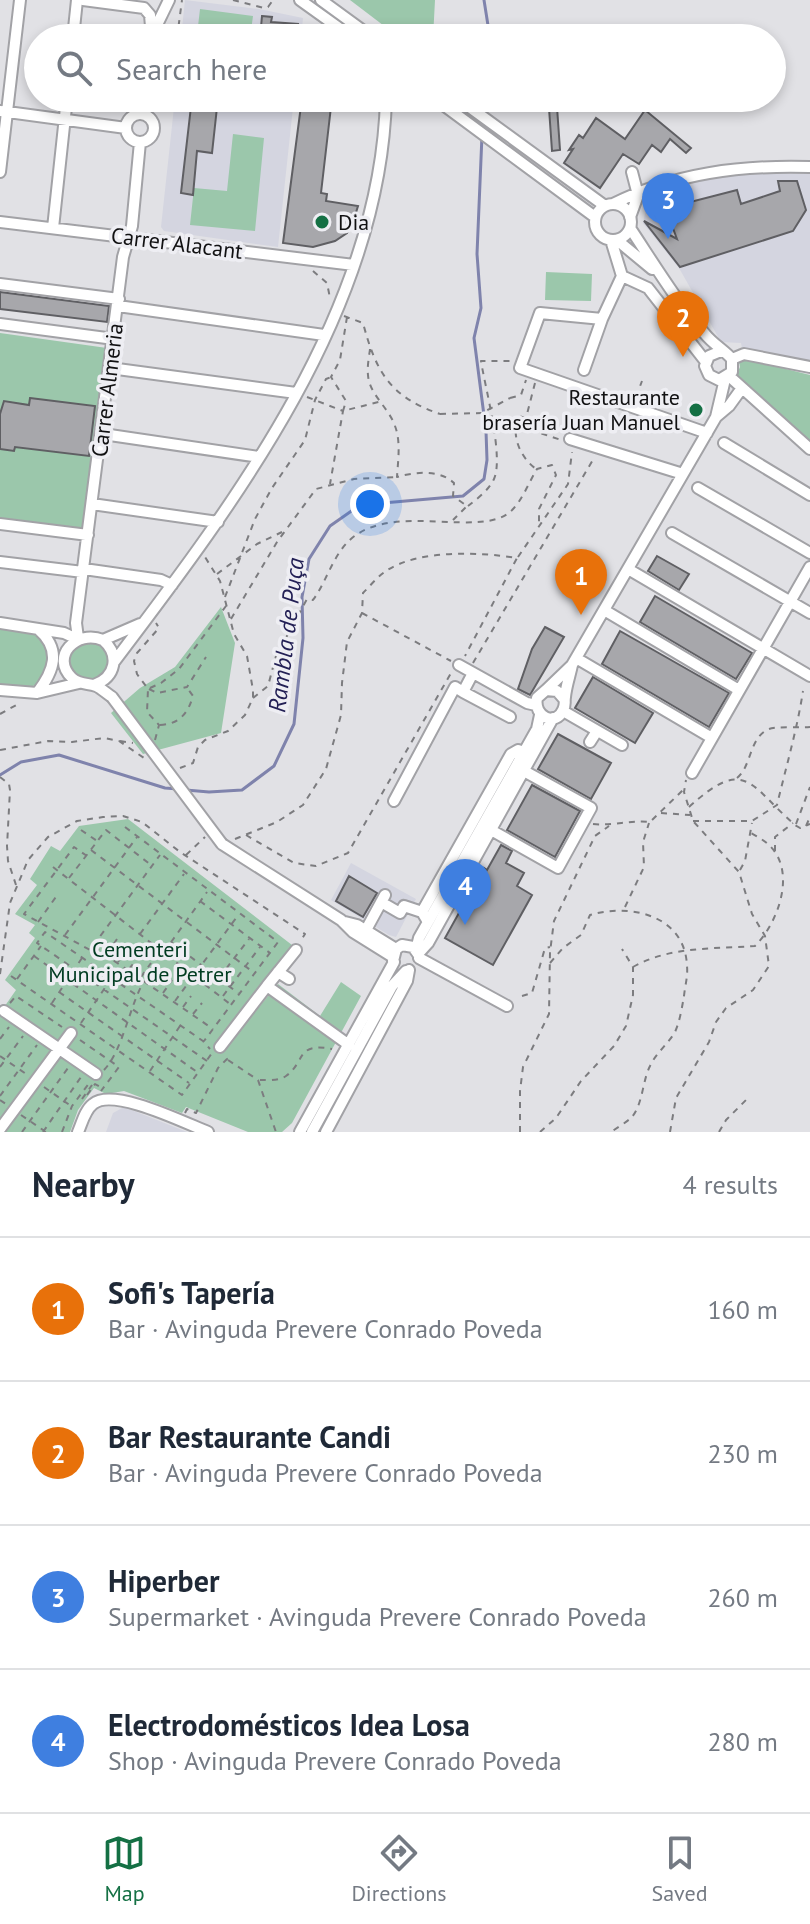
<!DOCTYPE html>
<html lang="en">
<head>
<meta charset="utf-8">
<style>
	:root { --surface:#fff; --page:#f2f2f3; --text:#1f2937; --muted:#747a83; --line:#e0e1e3; --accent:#147044 }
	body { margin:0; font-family:"PT Sans",sans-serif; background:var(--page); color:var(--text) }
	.you { position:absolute; left:370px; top:504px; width:28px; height:28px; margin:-20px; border:6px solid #fff; border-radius:50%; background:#1a73e8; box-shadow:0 0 0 12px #1a73e833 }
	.badge { display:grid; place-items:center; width:52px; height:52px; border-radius:50%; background:var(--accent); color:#fff; font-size:26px; font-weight:700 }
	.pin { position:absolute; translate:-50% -66px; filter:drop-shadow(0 2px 4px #0008) }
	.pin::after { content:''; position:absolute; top:42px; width:28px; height:24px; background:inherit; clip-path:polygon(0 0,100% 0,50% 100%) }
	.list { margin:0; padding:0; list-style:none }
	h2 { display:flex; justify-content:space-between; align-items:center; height:104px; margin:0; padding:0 32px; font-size:34px }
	h2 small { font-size:26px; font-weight:400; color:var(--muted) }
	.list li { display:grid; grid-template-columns:52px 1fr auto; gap:24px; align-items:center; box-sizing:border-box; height:144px; padding:0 32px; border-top:2px solid var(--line) }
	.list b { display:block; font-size:30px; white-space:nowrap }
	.list p { margin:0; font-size:26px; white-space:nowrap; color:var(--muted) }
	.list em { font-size:26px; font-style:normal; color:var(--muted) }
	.icon { flex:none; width:44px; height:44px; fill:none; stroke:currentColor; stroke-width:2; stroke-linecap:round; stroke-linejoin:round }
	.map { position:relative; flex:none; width:810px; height:1132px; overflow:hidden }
	.search { position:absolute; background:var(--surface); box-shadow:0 4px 12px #0003; left:24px; right:24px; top:24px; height:88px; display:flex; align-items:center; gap:20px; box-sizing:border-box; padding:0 28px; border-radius:44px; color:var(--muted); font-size:30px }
	.sheet { height:680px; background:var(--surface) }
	nav { display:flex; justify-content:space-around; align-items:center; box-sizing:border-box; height:112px; border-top:2px solid var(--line); background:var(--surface); font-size:22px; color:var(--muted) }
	nav a { display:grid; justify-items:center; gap:4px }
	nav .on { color:var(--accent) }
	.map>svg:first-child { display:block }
</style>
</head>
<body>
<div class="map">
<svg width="810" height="1132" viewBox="0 0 810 1132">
	<rect width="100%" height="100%" fill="#e1e1e5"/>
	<path fill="#d4d5e0" d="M185,0L259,9L303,18L301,38H181Z
		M175,98H294L278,247L164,231L161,227Z
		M745,172L810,174V361L742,348L741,343L721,342L679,268L643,223L649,194L703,177Z
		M351,863L416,899L396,937L389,935L331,900Z
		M124,1107L187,1132H106L113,1113Z"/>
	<path fill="#9bc7ab" d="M350,0H435L433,38H400Z
		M200,9L253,16L250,38L197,35Z
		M233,134L264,138L255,231L190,225L194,188L227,191Z
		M546,272L592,274L591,301L545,300Z
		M0,333L107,348L83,529L0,518Z
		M746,359L810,375V442L736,376L740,367L739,361Z
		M221,607L235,643L221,733L143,754L111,713L140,688L175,667Z
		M0,627C11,629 28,629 37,635C55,647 51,679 31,687C21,691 10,688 0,687Z
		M70 661a19 19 0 1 1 38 0a19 19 0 1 1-38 0Z
		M128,819L292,945L215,1049L221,1053L278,984L320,1016L341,982L361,996L292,1123L282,1132H248L186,1107L182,1113L124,1091L106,1094L94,1088L78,1110L70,1132H0V1013L16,990L5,980L35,938L29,933L35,925L15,914L37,885L30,879L51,846L60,851L79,826Z"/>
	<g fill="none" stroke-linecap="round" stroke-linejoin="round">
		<path stroke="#7f83ac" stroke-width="3" d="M484,0L490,38
			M483,112L485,98
			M0,775L21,762L59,755L165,788L178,789
			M186,790L209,792L242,790L274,766L294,724L303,638L302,597L309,559L330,526L360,505L463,496L484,479L487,460L486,431L474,338L481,308L477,254L482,135"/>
	</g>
	<path fill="#a7a7ab" stroke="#5f5f63" stroke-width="2" d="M262,16L272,17L271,22L298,24L296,38H260Z
		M192,98H218L212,153L197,151L193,195L181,193Z
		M302,98H332L321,193L327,194L326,201L358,206L353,222L347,233L335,241L313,247L283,243Z
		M569,100L620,101L636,109L569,108Z
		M557,107L560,150L552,151L549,108Z
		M645,110L691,148L686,153L670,139L661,152L652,145L639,164L623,154L600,188L564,163L573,149L569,150L579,135L583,138L596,118L625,139Z
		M778,181H797L806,210L793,231L680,267L644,221L677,239L668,215L659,210L737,190L741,204L780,191Z
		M0,292L109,306L107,322L0,309Z
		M30,398L95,406L89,456L15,447L14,451L0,449V414L4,401L29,405Z
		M657,556L689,574L679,590L648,571Z
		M655,596L752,653L736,679L640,622Z
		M545,627L564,637L530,695L518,689L532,649Z
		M620,631L729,693L709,727L602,664Z
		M593,677L653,713L635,743L575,708Z
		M558,734L611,763L591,799L538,769Z
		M532,785L580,811L555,857L507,830Z
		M501,845L512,851L506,863L524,873L517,886L532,895L493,965L445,938L484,868L487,870Z
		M349,876L377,893L363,917L336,901Z"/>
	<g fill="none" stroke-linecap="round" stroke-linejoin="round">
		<g stroke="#a2a2a6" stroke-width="14">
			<path id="minor" d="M83,0L144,8L150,15L152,38
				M300,0L353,38
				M321,0L373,38
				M153,33L169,0
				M73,38L77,0
				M434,98L595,217
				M457,98L605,206
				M0,111L126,128
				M142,114L144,98
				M126 128a14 14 0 1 1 28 0a14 14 0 1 1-28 0Z
				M0,172L20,0
				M613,204C675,173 741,165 810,167
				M595 222a18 18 0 1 1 36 0a18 18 0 1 1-36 0Z
				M630,217L638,195L632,172
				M0,222L354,265
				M53,228L67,98
				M630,228C654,264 676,301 705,334C713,344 724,350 732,359V372L719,380L709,375L705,366L709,356L721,351
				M611,240L622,276L648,288L706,362
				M617,240L652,269
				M0,284L119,299
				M118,306L324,335
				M602,319L540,313L520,368L707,433
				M0,324L114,339
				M732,359L744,354L810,367
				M110,368L296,393
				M584,370L602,319L622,276
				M729,376L810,449
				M716,417L729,406L742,388
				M103,434L259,457
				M570,439L683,474
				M724,443L810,495
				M698,488L810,553
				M92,504L218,522
				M0,524L88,535
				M672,533L810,613
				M0,562L83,572
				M84,569L161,580L172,585
				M628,569L810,676
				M604,610L739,690
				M0,623L64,633L77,639
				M78,638L76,623L123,257L132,226L140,142
				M103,640L140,624
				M576,658L712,738
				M114,662C237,500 381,309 386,98
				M459,665L527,703L536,705
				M473,673L463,692L510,717
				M94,685C116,677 120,655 103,640C76,629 50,657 72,678C80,685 88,683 96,686C101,688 107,694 112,697
				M0,690L37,693L79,683
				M546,690L571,666
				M37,693C54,671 62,650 38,629
				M564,699L557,691L546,690L537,698C533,717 556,727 563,710C566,704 564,703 565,697C566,686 570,675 572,665L716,417L725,379
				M563,711L622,745
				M590,742L597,731
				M692,773L810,567
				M394,801L455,687L463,692
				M491,830L558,868L591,808L524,771
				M222,844L341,920L353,932L393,957
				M381,902L400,913L404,906L422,912
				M345,922L357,925L396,949
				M428,922L422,912L511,754L518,750L524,752
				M366,930L385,895
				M296,950L267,986L349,1045
				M416,950L419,938L537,729L540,715
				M418,954L428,943L553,718
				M419,958L507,1006
				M393,961L396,949L402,945L413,947L418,954
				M278,972L289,979
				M4,1011L96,1074
				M220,1047L267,986
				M0,1129L71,1033
				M78,1132C82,1123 85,1110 93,1104C113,1087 185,1123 208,1132
				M300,1132L394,962
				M312,1132L392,986L406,971
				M326,1132L407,981L409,970"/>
		</g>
		<path stroke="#7c7c7f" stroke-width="2" stroke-dasharray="6 6" stroke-linecap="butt" d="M233,0L264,8L268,7L273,0
			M177,38L182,0
			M313,271L327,283L330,298
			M344,316L363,323C376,372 390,397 440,414
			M347,317L340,360L331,377L346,401L343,411L382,401
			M370,349C369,357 367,367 368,375C369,394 389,408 395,426C401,442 398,460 397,477C415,472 439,469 454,483L453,496L467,506L453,520
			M535,383L526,418L518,416C511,436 520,457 536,469
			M307,397L343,411L330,484
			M636,397L642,381
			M510,398L521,395L526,380
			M526,418L531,430L561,440
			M468,506C477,499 489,490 494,479C504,457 485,387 481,361H513
			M518,557L568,484L572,452
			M217,574L257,544L282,532
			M225,597L255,519L272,488L305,440L315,400L326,379L331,377
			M362,613L451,661
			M231,619L277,542L316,489L354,479L397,477
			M473,663L594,458
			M150,688L161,683L179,669L226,606
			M149,689L157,693L187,687L206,657
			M253,698L268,686L276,656L307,599L313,600C327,581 333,554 352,538C396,502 481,539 511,511C522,501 529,482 537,469L552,465L556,475L539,509V527
			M0,714L20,703
			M160,725C180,724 188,713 193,696L188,689
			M155,740L159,725L147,712L148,689L137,674L134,661L137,653L159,628L156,623
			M120,741L133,743
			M0,750L48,741L72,742L104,738L119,741L147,760
			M180,768L193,763L198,747L205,740L228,731L245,715L253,698V690L247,656L234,634L220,581L205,557
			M0,777L9,784L10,790L7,846L8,861L16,885
			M737,778C752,766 749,737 769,729C777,726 800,728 810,727
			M689,807C746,755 750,786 795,825L800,828L810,824
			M661,813L690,815
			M693,821H752L777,805C786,767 797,730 803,691
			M593,824C613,826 630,820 650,822L684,789
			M796,824L810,787
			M806,826L810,817
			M125,827L278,942L204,1041
			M81,830L97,841
			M246,835L294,863L316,866L348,853L451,673
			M235,839L277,822L303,805L326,769L341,715L342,683L347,642L362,613L363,593C370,586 377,577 386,571C419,549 480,552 517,558L465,656
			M91,850L253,972
			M775,851V837L793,823
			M186,855L205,837
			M87,856L74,847L24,914L90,950L160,855
			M53,867L230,1004
			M740,870L745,861L752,823
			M69,878L106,830L151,865
			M200,901L270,953
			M625,907L644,867L643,842L649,823
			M38,922L58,894
			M140,934L184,874
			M65,935L137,837
			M171,942L238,993
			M94,947L213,1029
			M164,952L207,892
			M107,954L117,939
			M34,956L197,1072
			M118,962L129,946
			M550,963L563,948L581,935L590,915C630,903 685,915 687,966C688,976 685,986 684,996C682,1007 680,1021 675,1032C668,1044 656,1053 650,1066C642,1082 643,1105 631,1118C625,1123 617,1128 611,1132
			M633,967C670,946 715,949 755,946C776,925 794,880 775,852C769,843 760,838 751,833
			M129,969L140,955
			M0,974L10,903L28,860L48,837L77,821L103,817L123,816L142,822L180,852L305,934L300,942
			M11,976L182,1095L212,1053
			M141,977L151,963
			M219,978L249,939
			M17,979L41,946
			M152,985L161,971
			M59,992L189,1083
			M163,993L172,980
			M223,996L260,947
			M522,996L532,993L545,948L550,947
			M175,1001L239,914
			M10,1003L16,996L62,1027
			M52,1003L82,958
			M183,1007L191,996
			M193,1014L202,1003
			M81,1023L111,979
			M0,1039L9,1027
			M80,1040L119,1067L101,1091
			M0,1056L29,1076
			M228,1060L258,1080L276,1132
			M207,1061L37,943L45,932L203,1041L210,1049
			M0,1067L23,1036
			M104,1070C123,1050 129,1007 144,981
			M150,1071L180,1026
			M260,1080C268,1080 279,1081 286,1076C306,1062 295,1042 332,1049
			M44,1087L71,1106
			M87,1095L95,1084L102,1088
			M0,1096L37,1045
			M82,1099L92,1085
			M0,1100L6,1104
			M185,1113L187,1109L196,1113L218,1068L227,1059L224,1055
			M21,1115L46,1132
			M22,1132L68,1068
			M43,1132L81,1077
			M62,1132L72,1106L90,1082
			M520,1132V1091L523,1067L549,1014L550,952L554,921L595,836L609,826
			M540,1132L556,1118L581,1081L614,1046L626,1026L633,995V967L622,949
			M670,1132L676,1098L709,1042L716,1022L726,1008L753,990L769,966L765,936L752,914L739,872L693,821L684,792L686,780
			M719,1132L726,1120L746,1100"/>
		<use href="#minor" stroke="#fff" stroke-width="10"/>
		<g stroke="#a2a2a6" stroke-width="14" stroke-linecap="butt">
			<path id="minor-bridge" d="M112,697L222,844"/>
		</g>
		<path stroke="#7c7c7f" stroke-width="2" stroke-dasharray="6 6" stroke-linecap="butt" d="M440,414L482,413L510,398"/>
		<use href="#minor-bridge" stroke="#fff" stroke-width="10"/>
	</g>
	<g fill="#147044" stroke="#eeeef3" stroke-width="3">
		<circle cx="322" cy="222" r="8"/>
		<circle cx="696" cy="410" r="8"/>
	</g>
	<g text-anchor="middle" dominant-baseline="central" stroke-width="7" stroke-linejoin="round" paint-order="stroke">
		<g font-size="22" fill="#111112" stroke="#eeeef3" text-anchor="start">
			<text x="338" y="222">Dia</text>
			<text x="680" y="397" text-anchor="end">Restaurante<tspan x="680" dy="25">brasería Juan Manuel</tspan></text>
		</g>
		<g font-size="22" fill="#111112" stroke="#eeeef3">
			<text transform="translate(177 243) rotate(7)">Carrer Alacant</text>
			<text transform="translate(107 390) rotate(-83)">Carrer Almeria</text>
		</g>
		<g font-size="22" fill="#013c21" stroke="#eeeef3">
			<text x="140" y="949">Cementeri<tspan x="140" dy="25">Municipal de Petrer</tspan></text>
		</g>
		<g font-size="24" font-style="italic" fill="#232055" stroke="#eeeef3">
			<text transform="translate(286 635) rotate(-83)">Rambla de Puça</text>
		</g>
	</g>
</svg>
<div class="you"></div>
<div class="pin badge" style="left:581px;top:615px;background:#e8710a">1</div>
<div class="pin badge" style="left:683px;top:357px;background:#e8710a">2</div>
<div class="pin badge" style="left:668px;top:239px;background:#3f7fe0">3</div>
<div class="pin badge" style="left:465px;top:925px;background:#3f7fe0">4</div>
<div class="search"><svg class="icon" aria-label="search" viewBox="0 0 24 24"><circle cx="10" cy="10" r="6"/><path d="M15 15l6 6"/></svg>Search here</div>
</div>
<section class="sheet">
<h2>Nearby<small>4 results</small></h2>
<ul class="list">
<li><span class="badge" style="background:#e8710a">1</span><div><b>Sofi's Tapería</b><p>Bar · Avinguda Prevere Conrado Poveda</p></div><em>160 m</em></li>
<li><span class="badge" style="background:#e8710a">2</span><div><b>Bar Restaurante Candi</b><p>Bar · Avinguda Prevere Conrado Poveda</p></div><em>230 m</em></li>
<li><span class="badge" style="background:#3f7fe0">3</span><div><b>Hiperber</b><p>Supermarket · Avinguda Prevere Conrado Poveda</p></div><em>260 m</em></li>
<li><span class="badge" style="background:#3f7fe0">4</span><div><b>Electrodomésticos Idea Losa</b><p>Shop · Avinguda Prevere Conrado Poveda</p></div><em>280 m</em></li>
</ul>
</section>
<nav>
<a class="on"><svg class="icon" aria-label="map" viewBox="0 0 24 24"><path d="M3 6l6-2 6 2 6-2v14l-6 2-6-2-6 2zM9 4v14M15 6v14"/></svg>Map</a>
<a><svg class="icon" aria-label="directions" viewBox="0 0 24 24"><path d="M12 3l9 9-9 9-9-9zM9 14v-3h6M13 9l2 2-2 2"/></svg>Directions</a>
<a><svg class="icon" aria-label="saved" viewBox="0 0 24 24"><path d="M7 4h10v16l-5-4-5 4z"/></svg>Saved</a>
</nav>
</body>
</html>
